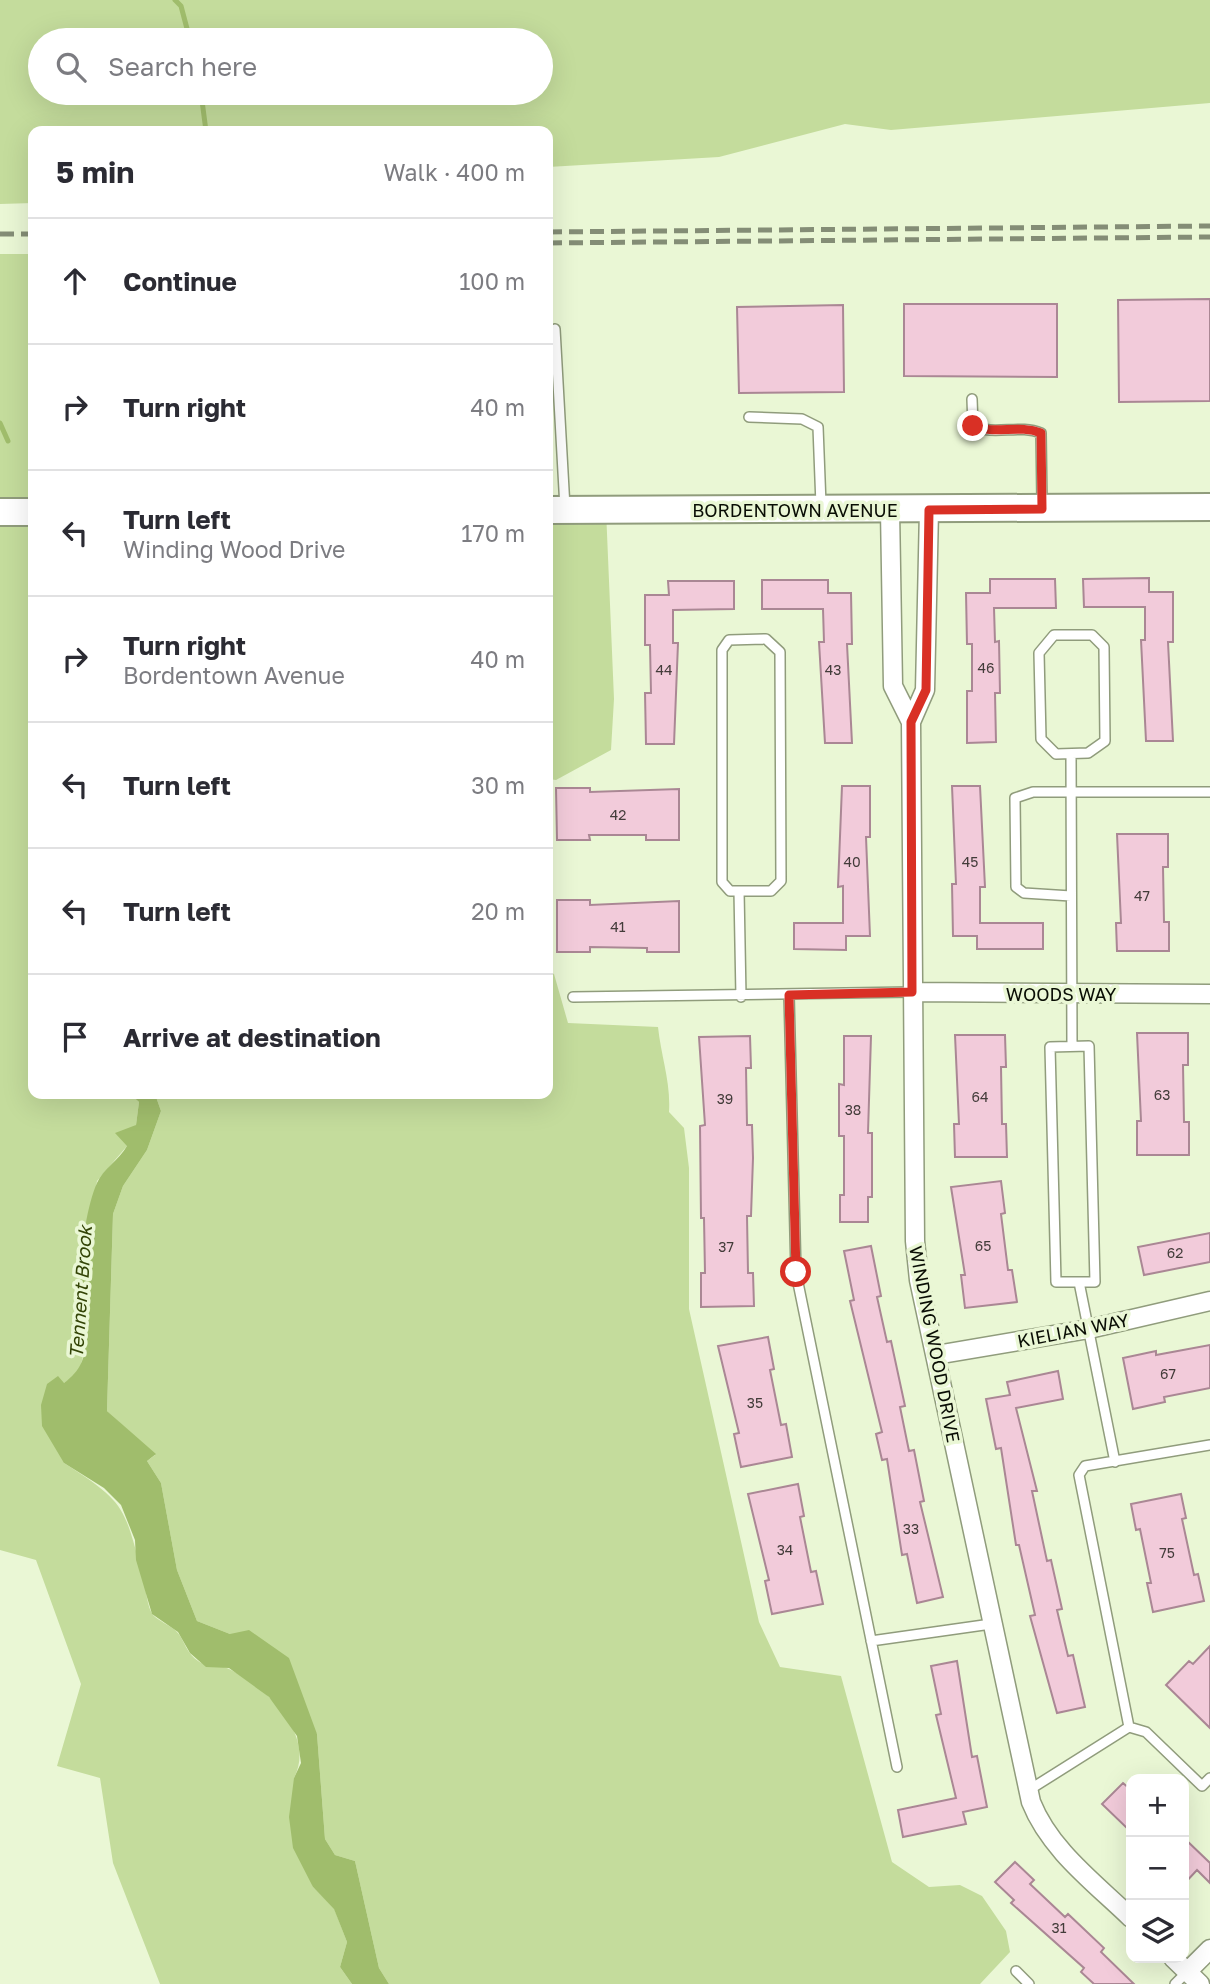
<!DOCTYPE html>
<html lang="en">
<head>
<meta charset="utf-8">
<style>
	:root { --surface:#fff; --page:#f7f7f7; --text:#2b2b33; --muted:#7c7c81; --line:#e1e1e2 }
	body { margin:0; font-family:"Golos Text",sans-serif; background:var(--page); color:var(--text) }
	.controls { position:absolute; right:21px; bottom:21px; display:grid; overflow:hidden; border-radius:14px; box-shadow:0 7px 28px #0002 }
	.controls button { width:63px; height:63px; display:grid; place-items:center; padding:0; border:0; border-bottom:2px solid var(--line); background:var(--surface); color:var(--text); font:35px sans-serif }
	.stop { position:absolute; width:21px; height:21px; margin:-16px; border:5px solid #d93025; border-radius:50%; background:#fff }
	.stop.end { background:#d93025; border-color:#fff; box-shadow:0 2px 7px #0008 }
	.list { margin:0; padding:0; list-style:none }
	h2 { display:flex; justify-content:space-between; align-items:center; height:91px; margin:0; padding:0 28px; font-size:30px }
	h2 small { font-size:23px; font-weight:400; color:var(--muted) }
	.list li { display:grid; grid-template-columns:46px 1fr auto; gap:21px; align-items:center; box-sizing:border-box; height:126px; padding:0 28px; border-top:2px solid var(--line) }
	.list b { display:block; font-size:26px; white-space:nowrap }
	.list p { margin:0; font-size:23px; white-space:nowrap; color:var(--muted) }
	.list em { font-size:23px; font-style:normal; color:var(--muted) }
	.icon { flex:none; width:38px; height:38px; fill:none; stroke:currentColor; stroke-width:2; stroke-linecap:round; stroke-linejoin:round }
	.map { position:relative; flex:none; width:1210px; height:1984px; overflow:hidden }
	.search { position:absolute; background:var(--surface); box-shadow:0 7px 28px #0002; left:28px; top:28px; width:525px; height:77px; display:flex; align-items:center; gap:18px; box-sizing:border-box; padding:0 24px; border-radius:38px; color:var(--muted); font-size:26px }
	.panel { position:absolute; background:var(--surface); box-shadow:0 7px 28px #0002; left:28px; top:126px; width:525px; height:973px; border-radius:14px }
	.map>svg:first-child { display:block }
</style>
</head>
<body>
<div class="map">
<svg width="1210" height="1984" viewBox="0 0 1210 1984">
	<rect width="100%" height="100%" fill="#eaf7d5"/>
	<path fill="#c4dc9c" fill-rule="evenodd" d="M0,0H1210V103L891,130L845,124L719,157L548,167V131H33V203L0,204ZM541,40V93H40V40Z
		M0,254H33V1094H130L139,1102L136,1125L127,1146L97,1181L79,1291L85,1317L84,1352L79,1373L64,1383V1463C130,1505 123,1508 144,1579C146,1589 147,1607 153,1615C159,1621 169,1625 175,1630C182,1636 184,1645 189,1652C204,1672 215,1661 231,1670C268,1689 316,1735 294,1778L313,1887L334,1908L347,1942L340,1967L352,1984H160L113,1863L100,1778L57,1766L81,1684L36,1560L0,1550Z
		M548,510H606L614,699L611,750L556,780L548,779Z
		M548,971L554,974L568,1023L658,1027C661,1056 671,1083 669,1112L684,1128L689,1168V1309L759,1622L780,1667L841,1676L892,1862L929,1887L960,1885L982,1896L1006,1931L1010,1952L980,1984H389L379,1968L355,1861L335,1855L325,1839L317,1734L230,1634L197,1621L177,1570L161,1483L147,1461L155,1455L107,1411L113,1214L123,1186L147,1150L161,1111L155,1094H548Z"/>
	<path fill="#a0bd6c" d="M130,1094H155L161,1111L147,1150L123,1186L113,1214L107,1411L156,1454L147,1461L161,1483L177,1570L197,1621L230,1634L249,1630L289,1658L317,1734L325,1839L335,1855L355,1861L379,1968L389,1984H352L340,1967L347,1942L334,1909L313,1887L293,1848L289,1817L294,1778L301,1763L297,1736L269,1697L229,1668L206,1667L190,1653L178,1632L152,1614L136,1560L135,1540L121,1505L104,1488L64,1463L42,1426L41,1405L47,1384L58,1376L64,1383C100,1357 79,1324 80,1289C80,1260 85,1210 97,1183C103,1169 119,1160 127,1146L115,1133L136,1125L139,1102Z"/>
	<g fill="none" stroke-linecap="round" stroke-linejoin="round">
		<path stroke="#a0bd6c" stroke-width="5" d="M175,0L181,6L190,40
			M201,93L206,131
			M0,423L8,441"/>
	</g>
	<path fill="#f2cbda" stroke="#aa8794" stroke-width="2" d="M1210,299V401L1119,402L1118,300Z
		M904,304H1057V377L904,376Z
		M843,305L844,392L739,393L737,307Z
		M1149,578V592H1173V642H1168L1173,741H1146L1141,640H1145V607H1084L1083,579Z
		M990,579H1055L1056,608H994L995,642L999,641L1000,693H995L996,742L967,743V691H972V644H967L966,593H990Z
		M762,580H828V593H851L852,644H847L852,743H825L819,642H824L823,609H762Z
		M668,581H734V609L673,610V643H678L674,744H646L645,693H651L650,645H645V595H669Z
		M842,786H870V837H866L870,936H846V950L794,949V923H843V886L838,887Z
		M952,786H980L985,887H980V923H1043V949H977V936H953L952,884H956Z
		M556,788H590V792L679,789V840H646V835H589L590,840H557Z
		M1117,834H1168V867H1163L1164,922H1169V951H1117L1116,923H1121Z
		M557,900H590V905L679,901V952H647V948L590,947V952H557Z
		M1137,1033H1188V1065H1183L1184,1122H1189V1155H1137V1121H1141Z
		M955,1035H1005L1006,1067H1001L1002,1124H1006L1007,1157H955L954,1124H959Z
		M750,1036L751,1068H746L747,1125H752L753,1158L751,1216H747L748,1273H753L754,1306L701,1307V1273H705L704,1218H701L700,1126L705,1125L699,1037Z
		M844,1036H871L868,1133H872V1197H868V1222H840V1195H844V1136H839V1084L844,1085Z
		M1001,1181L1005,1213L1001,1214L1008,1270H1012L1017,1302L965,1308L961,1275H965L951,1187Z
		M1210,1233V1262L1144,1275L1138,1247Z
		M871,1246L881,1296L877,1297L887,1342L891,1341L905,1406L900,1407L909,1451L914,1450L924,1501L920,1502L943,1597L917,1603L907,1554L902,1555L887,1459L882,1460L876,1434L882,1432L850,1301L854,1300L844,1251Z
		M768,1337L774,1369L770,1370L781,1425L786,1424L792,1457L741,1467L734,1434L739,1433L718,1346Z
		M1210,1345V1388L1164,1397L1165,1402L1133,1409L1123,1358L1156,1351V1355Z
		M1058,1371L1063,1399L1016,1408L1037,1491H1032L1047,1561L1051,1560L1062,1609L1057,1610L1068,1656L1073,1655L1085,1707L1057,1713L1030,1616L1035,1615L1019,1545H1016L1001,1448L996,1449L986,1399L1010,1395L1007,1382Z
		M798,1484L804,1516L800,1517L811,1572L816,1571L823,1604L772,1614L765,1581L769,1580L748,1494Z
		M1181,1494L1186,1518L1182,1519L1194,1575L1198,1574L1204,1601L1153,1612L1147,1583H1151L1140,1529L1136,1530L1131,1504Z
		M1210,1646V1728L1166,1685L1189,1661L1193,1664Z
		M957,1661L972,1757L977,1756L987,1807L963,1812L966,1824L903,1837L898,1810L956,1798L936,1715L941,1714L931,1666Z
		M1123,1783L1131,1790V1832L1102,1804Z
		M1184,1838L1210,1863V1883L1197,1870L1184,1884Z
		M1015,1862L1034,1880L1030,1884L1065,1917L1068,1914L1104,1948L1101,1952L1134,1984H1094L1081,1972L1084,1968L1011,1903L1014,1900L995,1882Z"/>
	<g fill="none" stroke-linecap="round" stroke-linejoin="round">
		<g stroke="#909c7c" stroke-width="12">
			<path id="lane" d="M555,329L565,508
				M972,399L973,426C995,436 1019,424 1041,433L1042,503
				M749,417L802,419L818,427L821,505
				M1054,635H1092L1104,647L1105,741L1088,753L1056,754L1041,739L1039,653Z
				M1071,754L1072,1046
				M739,891H771L781,881L780,652L766,639L729,640L722,650V882L730,891H739L741,997
				M1071,896L1024,893L1016,887L1015,798L1033,792H1210
				M789,995L796,1273L897,1767
				M573,997L912,992
				M1089,1046L1095,1282H1056L1050,1047Z
				M1079,1282L1115,1462
				M1210,1445L1085,1466L1079,1475L1129,1727L1146,1732L1202,1786L1210,1778
				M871,1641L991,1624
				M1029,1790L1129,1727
				M1016,1971L1029,1984
				M1175,1984L1187,1972"/>
		</g>
		<g stroke="#909c7c" stroke-width="21">
			<path id="street" d="M890,510L893,686L911,722L925,690L929,510
				M911,722L915,1241L919,1280L1031,1802C1050,1850 1095,1883 1131,1918
				M912,992L1210,994
				M936,1355L1089,1329L1210,1301
				M1173,1958L1200,1984
				M1187,1972L1210,1949"/>
		</g>
		<g stroke="#909c7c" stroke-width="30">
			<path id="secondary" d="M548,510L1210,507
				M0,512H33"/>
		</g>
		<use href="#lane" stroke="#fff" stroke-width="9"/>
		<use href="#street" stroke="#fff" stroke-width="18"/>
		<use href="#secondary" stroke="#fff" stroke-width="26"/>
		<path stroke="#848d76" stroke-width="5" stroke-dasharray="14 7" stroke-linecap="butt" d="M548,232L1210,226
			M0,234H33
			M548,243L1210,237"/>
	</g>
	<g fill="none" stroke-linecap="round" stroke-linejoin="round">
		<path stroke="#d93025" stroke-width="9" d="M796,1272L789,995L912,992L911,722L926,690L929,510L1042,509L1041,433C1019,424 995,435 973,426"/>
	</g>
	<g text-anchor="middle" dominant-baseline="central" stroke-width="7" stroke-linejoin="round" paint-order="stroke">
		<g font-size="14" fill="#433c3a">
			<text x="986" y="667">46</text>
			<text x="664" y="669">44</text>
			<text x="833" y="669">43</text>
			<text x="618" y="814">42</text>
			<text x="852" y="861">40</text>
			<text x="970" y="861">45</text>
			<text x="1142" y="895">47</text>
			<text x="618" y="926">41</text>
			<text x="1162" y="1094">63</text>
			<text x="980" y="1096">64</text>
			<text x="725" y="1098">39</text>
			<text x="853" y="1109">38</text>
			<text x="983" y="1245">65</text>
			<text x="726" y="1246">37</text>
			<text x="1175" y="1252">62</text>
			<text x="1168" y="1373">67</text>
			<text x="755" y="1402">35</text>
			<text x="911" y="1528">33</text>
			<text x="785" y="1549">34</text>
			<text x="1167" y="1552">75</text>
			<text x="1059" y="1927">31</text>
		</g>
		<g font-size="18" fill="#090d04" stroke="#eaf7d5">
			<text x="795" y="510">BORDENTOWN AVENUE</text>
			<text x="1061" y="994">WOODS WAY</text>
			<text transform="translate(1073 1330) rotate(-11)">KIELIAN WAY</text>
			<text transform="translate(935 1344) rotate(79)">WINDING WOOD DRIVE</text>
		</g>
		<g font-size="19" font-style="italic" fill="#334406" stroke="#eaf7d5">
			<text transform="translate(80 1292) rotate(-86)">Tennent Brook</text>
		</g>
	</g>
</svg>
<div class="controls">
<button>+</button>
<button>−</button>
<button><svg class="icon" aria-label="layers" viewBox="0 0 24 24"><path d="M12 4l9 5-9 5-9-5zM3 14l9 5 9-5"/></svg></button>
</div>
<div class="stop" style="left:796px;top:1272px"></div>
<div class="stop end" style="left:973px;top:426px"></div>
<div class="search"><svg class="icon" aria-label="search" viewBox="0 0 24 24"><circle cx="10" cy="10" r="6"/><path d="M15 15l6 6"/></svg>Search here</div>
<section class="panel">
<h2>5 min<small>Walk · 400 m</small></h2>
<ul class="list">
<li><svg class="icon" aria-label="ahead" viewBox="0 0 24 24"><path d="M12 20V5M6 11l6-6 6 6"/></svg><div><b>Continue</b></div><em>100 m</em></li>
<li><svg class="icon" aria-label="right" viewBox="0 0 24 24"><path d="M7 20v-9h11M14 6l5 5-5 5"/></svg><div><b>Turn right</b></div><em>40 m</em></li>
<li><svg class="icon" aria-label="left" viewBox="0 0 24 24"><path d="M17 20v-9H6M10 6l-5 5 5 5"/></svg><div><b>Turn left</b><p>Winding Wood Drive</p></div><em>170 m</em></li>
<li><svg class="icon" aria-label="right" viewBox="0 0 24 24"><path d="M7 20v-9h11M14 6l5 5-5 5"/></svg><div><b>Turn right</b><p>Bordentown Avenue</p></div><em>40 m</em></li>
<li><svg class="icon" aria-label="left" viewBox="0 0 24 24"><path d="M17 20v-9H6M10 6l-5 5 5 5"/></svg><div><b>Turn left</b></div><em>30 m</em></li>
<li><svg class="icon" aria-label="left" viewBox="0 0 24 24"><path d="M17 20v-9H6M10 6l-5 5 5 5"/></svg><div><b>Turn left</b></div><em>20 m</em></li>
<li><svg class="icon" aria-label="arrive" viewBox="0 0 24 24"><path d="M6 21V4h12l-3 4 3 4H6"/></svg><div><b>Arrive at destination</b></div></li>
</ul>
</section>
</div>
</body>
</html>
